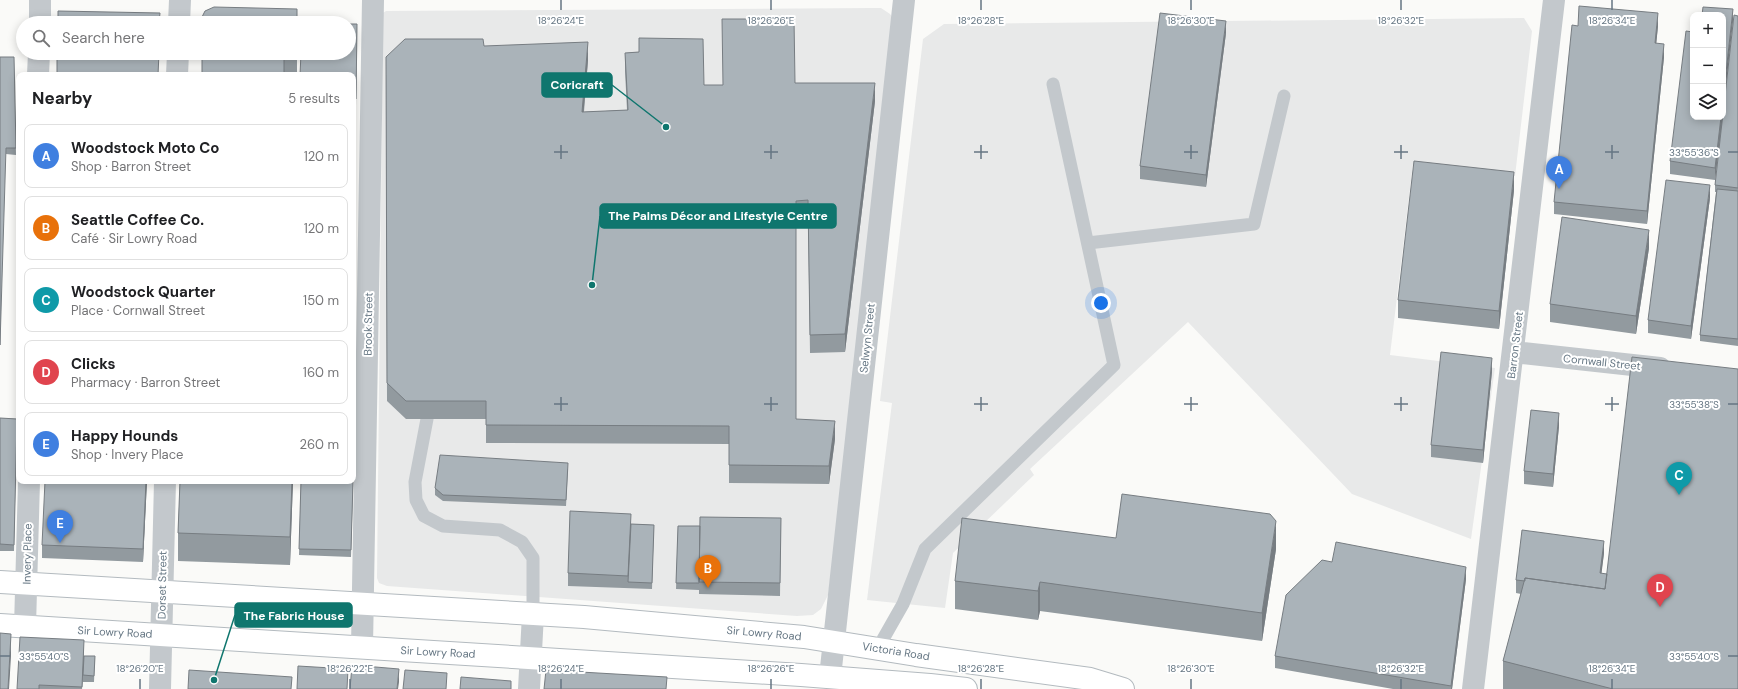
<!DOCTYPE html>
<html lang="en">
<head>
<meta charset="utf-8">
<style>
	:root { --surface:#fff; --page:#f2f2f2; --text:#202124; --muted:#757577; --line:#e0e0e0; --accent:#7c3aed }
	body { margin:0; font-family:"DM Sans",sans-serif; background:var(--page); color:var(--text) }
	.controls { position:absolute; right:12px; top:12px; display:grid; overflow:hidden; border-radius:8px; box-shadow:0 2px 10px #0003 }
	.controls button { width:36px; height:36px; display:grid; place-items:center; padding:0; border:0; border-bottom:1px solid var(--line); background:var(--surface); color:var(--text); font:20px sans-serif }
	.you { position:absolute; left:1101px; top:303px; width:14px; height:14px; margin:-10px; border:3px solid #fff; border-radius:50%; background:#1a73e8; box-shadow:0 0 0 6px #1a73e833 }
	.badge { display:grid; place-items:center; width:26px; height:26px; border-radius:50%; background:var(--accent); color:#fff; font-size:13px; font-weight:700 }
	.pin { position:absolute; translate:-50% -33px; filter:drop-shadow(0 1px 2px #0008) }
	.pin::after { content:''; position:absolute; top:21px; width:14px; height:12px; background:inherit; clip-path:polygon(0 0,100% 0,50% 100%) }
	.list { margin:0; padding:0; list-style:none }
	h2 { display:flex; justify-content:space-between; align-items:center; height:52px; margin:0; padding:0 16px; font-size:17px }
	h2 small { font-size:13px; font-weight:400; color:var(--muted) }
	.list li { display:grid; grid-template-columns:26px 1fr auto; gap:12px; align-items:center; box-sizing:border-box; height:64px; margin:0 8px 8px; padding:0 8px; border:1px solid var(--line); border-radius:8px }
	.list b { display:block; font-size:15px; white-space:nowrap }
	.list p { margin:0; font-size:13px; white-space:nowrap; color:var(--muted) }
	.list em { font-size:13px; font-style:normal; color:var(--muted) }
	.icon { flex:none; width:22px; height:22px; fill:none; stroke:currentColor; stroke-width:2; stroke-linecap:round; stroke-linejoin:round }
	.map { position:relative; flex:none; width:1738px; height:689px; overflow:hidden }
	.search { position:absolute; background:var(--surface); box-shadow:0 2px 10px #0003; left:16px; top:16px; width:340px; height:44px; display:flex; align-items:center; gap:10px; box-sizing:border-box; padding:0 14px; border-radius:22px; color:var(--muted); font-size:15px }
	.panel { position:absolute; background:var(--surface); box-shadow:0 2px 10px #0003; left:16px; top:72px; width:340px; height:412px; border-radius:8px }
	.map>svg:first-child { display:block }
</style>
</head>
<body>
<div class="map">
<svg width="1738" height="689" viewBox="0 0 1738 689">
	<rect width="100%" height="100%" fill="#fafaf8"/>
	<path fill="#e8e9e9" d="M872,8H881L890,14L893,18L832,568L828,595L821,609L813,615L797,616L387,586L379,583L377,578L383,13L386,11Z
		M1524,18L1532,31L1515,176L1413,164L1390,355L1495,368L1471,539L1352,494L1188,322L1030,469L1034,475L953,553L945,608L867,600L892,403L880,401L923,39L944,24Z"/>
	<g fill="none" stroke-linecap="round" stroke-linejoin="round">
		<g stroke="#b3babf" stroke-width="24">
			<path id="secondary" d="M0,582L584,617L804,637L916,655L1090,679L1123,689
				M0,625L801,675L930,685L966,689"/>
		</g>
		<path stroke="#c3c8cc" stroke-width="13" d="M1088,243L1254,224L1284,96
			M427,419L415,482L416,500L424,516L443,526L500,530L522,542L533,558V614
			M878,648L903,604L925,549L1114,365L1053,84"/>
		<path stroke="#c3c8cc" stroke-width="22" d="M40,23V0
			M179,23L180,0
			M38,75L39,53
			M177,75L178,53
			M1514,352L1660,368
			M25,627L29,481
			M362,647L373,0
			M830,677L904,0
			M160,689L165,481
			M529,689L533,614
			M1473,689L1554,0"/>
		<use href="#secondary" stroke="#fff" stroke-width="22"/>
	</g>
	<path fill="#929a9f" d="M1738,16V346L1700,341V335L1716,192H1715V185Z
		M357,24L356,106H353V75Z
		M1578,26H1658L1656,44L1664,57L1647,224L1554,214V202Z
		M1226,33L1206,187L1140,179V166Z
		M639,38L704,85H722L795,83L875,101L845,352L810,353L808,218L796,219V419L835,439L829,484L729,483V444L486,443V419H406L387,401L386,75L484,46L588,60L584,112L627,110L625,71V53L639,52Z
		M202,53H297V75H202Z
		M0,57H14L16,155L6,154Z
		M1723,117L1715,180L1670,174V161Z
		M1514,190L1499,329L1398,318V300Z
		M1710,198L1691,339L1648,333V320Z
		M1649,248L1636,334L1550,322V304Z
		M1492,371L1483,463L1431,457V445Z
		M0,418L17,419L14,551H0Z
		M1559,426L1553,487L1524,484V471Z
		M354,456L351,557L299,555L301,481Z
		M568,469L566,506L443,501L435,495V488Z
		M147,481L143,562L42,558V545Z
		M180,481H293L290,565L178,561V533Z
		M781,518L780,596L699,594V563V590L676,589L678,526H700Z
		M631,524L654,525L652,589L568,586V573Z
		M1116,538L1276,549L1262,641L1040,611L1038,620L955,609V581Z
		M1604,553L1601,574L1738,689H1503V661L1521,594L1516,593V580Z
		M1332,562L1466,579L1452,689H1393L1275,668V656Z
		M84,656H95L94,682H83V680L82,689H17Z"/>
	<path fill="#777d82" d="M1733,9V22L1723,113V100Z
		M1658,13V26L1655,56V43Z
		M1226,21V33L1206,187V175Z
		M588,42V60L582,130V112Z
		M1664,44V57L1647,224V211Z
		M875,83V101L845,352V334Z
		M1721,117H1723L1715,180V168Z
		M1514,172V190L1499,329V311Z
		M1710,185V198L1691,339V326Z
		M1649,230V248L1636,334V316Z
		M1492,358V371L1483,463V450Z
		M1559,413V426L1553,487V474Z
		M835,421V439L829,484V466Z
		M146,481H147L143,562V549Z
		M292,481H293L290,565V537Z
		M1276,521V549L1262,641V613Z
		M1604,541V553L1600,586V573Z
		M1466,567V579L1452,689H1451Z
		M1040,582V611L1038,620V591Z
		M11,634V656L9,689H8Z
		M84,640V653L82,689Z
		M399,669V682L398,689H397Z"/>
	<path fill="#aab3b9" stroke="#777d82" d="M1579,6L1658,13L1655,43L1664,44L1647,211L1554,202L1572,25L1578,26Z
		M214,7L297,9V23H202V17L205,11Z
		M1703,7L1733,9L1723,100V15H1702Z
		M58,11L160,13L159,23H58Z
		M1160,13L1226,21L1206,175L1140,166Z
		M1734,15L1738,16V188L1715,185Z
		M722,19H794L795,83H875L845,334L810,335L808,200L796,201V419L835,421L829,466L729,465V426L486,425V401H406L387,383L386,57L405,39H483L484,46L588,42L582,112L628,110L625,53L639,52V38L703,39L704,85H723Z
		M349,24H357L356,99H353V75H300L301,53H349Z
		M1686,31L1693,32V117H1721L1715,168L1670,161Z
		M57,53H159L158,75H57Z
		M202,53H284V75H202Z
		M0,57H14L16,148H6L0,345Z
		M353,114H355L353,225Z
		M1414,161L1514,172L1499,311L1398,300Z
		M1666,180L1710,185L1691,326L1648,320Z
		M1717,189L1738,191V339L1700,335Z
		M1562,217L1649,230L1636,316L1550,304Z
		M1441,352L1492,358L1483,450L1431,445Z
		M1632,357L1738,369V689H1613L1503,661L1525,578L1605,589Z
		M1531,410L1559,413L1553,474L1524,471Z
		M0,418L17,419L14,545L0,544Z
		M353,450H354L353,476Z
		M440,455L568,463L566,500L443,495L435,488Z
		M45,481H146L143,549L42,545Z
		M180,481H292L290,537L178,533Z
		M301,481H353L351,550L299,549Z
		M1122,494L1270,514L1276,521L1262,613L1040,582L1038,591L955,581L962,518L1116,538Z
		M570,511L631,514L628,576L568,573Z
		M700,517L781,518L780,583L699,582Z
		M631,524L654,525L652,583L628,582Z
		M678,526H700L699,583H676Z
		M1522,530L1604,541L1600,573L1607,574L1605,589L1525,578V581L1516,580Z
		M1336,542L1466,567L1451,686L1275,656L1286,595L1322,560L1332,562Z
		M0,633L11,634L8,689H0Z
		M20,637L84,640L82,687L39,685V689H17Z
		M84,656H95L94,676L83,675Z
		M352,665L399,669L397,689H350Z
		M298,666L348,669L347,689H297Z
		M189,670L292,677L291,689H188Z
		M405,670L447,673L446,689H403Z
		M546,670L667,677L666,689H544Z
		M461,677L511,681V689H460Z"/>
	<path fill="none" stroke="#657683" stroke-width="1.5" d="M561,0V10M771,0V10M981,0V10M1191,0V10M1401,0V10M1612,0V10M561,145V159M771,145V159M981,145V159M1191,145V159M1401,145V159M1612,145V159M554,152H568M764,152H778M974,152H988M1184,152H1198M1394,152H1408M1605,152H1619M1728,152H1738M561,397V411M771,397V411M981,397V411M1191,397V411M1401,397V411M1612,397V411M554,404H568M764,404H778M974,404H988M1184,404H1198M1394,404H1408M1605,404H1619M1728,404H1738M0,656H10M1728,656H1738M140,679V689M350,679V689M561,679V689M771,679V689M981,679V689M1191,679V689M1401,679V689M1612,679V689"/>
	<g text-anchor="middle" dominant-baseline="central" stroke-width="4" stroke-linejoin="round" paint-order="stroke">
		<g font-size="11" fill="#657683" stroke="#fff">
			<text transform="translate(368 324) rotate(-89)">Brook Street</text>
			<text transform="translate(867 338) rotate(-84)">Selwyn Street</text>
			<text transform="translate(1515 345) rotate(-83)">Barron Street</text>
			<text transform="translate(1602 362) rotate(6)">Cornwall Street</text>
			<text transform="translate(27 554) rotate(-89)">Invery Place</text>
			<text transform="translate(162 585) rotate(-89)">Dorset Street</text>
			<text transform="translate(115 632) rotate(3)">Sir Lowry Road</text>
			<text transform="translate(764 633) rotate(5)">Sir Lowry Road</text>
			<text transform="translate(896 651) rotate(9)">Victoria Road</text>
			<text transform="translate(438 652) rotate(3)">Sir Lowry Road</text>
		</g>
	</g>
	<g font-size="10" text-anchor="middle" fill="#657683" stroke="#fff" stroke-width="4" stroke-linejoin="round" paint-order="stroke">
		<text x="561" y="24">18°26'24"E</text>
		<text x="771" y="24">18°26'26"E</text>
		<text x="981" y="24">18°26'28"E</text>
		<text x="1191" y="24">18°26'30"E</text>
		<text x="1401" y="24">18°26'32"E</text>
		<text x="1612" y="24">18°26'34"E</text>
		<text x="1694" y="156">33°55'36"S</text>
		<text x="1694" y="408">33°55'38"S</text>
		<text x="44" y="660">33°55'40"S</text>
		<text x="1694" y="660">33°55'40"S</text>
		<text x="140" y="672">18°26'20"E</text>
		<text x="350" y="672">18°26'22"E</text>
		<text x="561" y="672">18°26'24"E</text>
		<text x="771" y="672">18°26'26"E</text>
		<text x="981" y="672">18°26'28"E</text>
		<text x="1191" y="672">18°26'30"E</text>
		<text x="1401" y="672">18°26'32"E</text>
		<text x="1612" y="672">18°26'34"E</text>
	</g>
	<path fill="none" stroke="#0f766e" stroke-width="1.5" d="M666 127L612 85M592 285L600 216M214 680L235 615"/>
	<g fill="#0f766e" stroke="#fff" stroke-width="1.5">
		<circle cx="666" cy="127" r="4"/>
		<circle cx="592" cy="285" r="4"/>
		<circle cx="214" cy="680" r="4"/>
	</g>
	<g fill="#0f766e" stroke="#0f766e" stroke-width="1.5">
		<rect x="542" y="73" width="70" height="24" rx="4"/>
		<rect x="600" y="204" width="236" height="24" rx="4"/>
		<rect x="235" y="603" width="117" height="24" rx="4"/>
	</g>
	<g font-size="12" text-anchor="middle" font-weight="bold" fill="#fff">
		<text x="577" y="89">Coricraft</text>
		<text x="718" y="220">The Palms Décor and Lifestyle Centre</text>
		<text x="294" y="620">The Fabric House</text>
	</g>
</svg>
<div class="controls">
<button>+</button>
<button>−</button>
<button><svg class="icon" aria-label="layers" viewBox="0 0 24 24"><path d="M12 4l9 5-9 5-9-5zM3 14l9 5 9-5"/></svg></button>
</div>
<div class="you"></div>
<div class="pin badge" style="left:1559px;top:189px;background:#3f7fe0">A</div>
<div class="pin badge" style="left:708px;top:588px;background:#e8710a">B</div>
<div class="pin badge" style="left:1679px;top:495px;background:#0f9aa8">C</div>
<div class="pin badge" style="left:1660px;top:607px;background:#e0444e">D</div>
<div class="pin badge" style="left:60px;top:543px;background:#3f7fe0">E</div>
<div class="search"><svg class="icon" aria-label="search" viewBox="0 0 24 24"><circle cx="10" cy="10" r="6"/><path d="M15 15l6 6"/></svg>Search here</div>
<section class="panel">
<h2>Nearby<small>5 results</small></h2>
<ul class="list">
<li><span class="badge" style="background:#3f7fe0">A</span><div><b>Woodstock Moto Co</b><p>Shop · Barron Street</p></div><em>120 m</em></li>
<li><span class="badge" style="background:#e8710a">B</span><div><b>Seattle Coffee Co.</b><p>Café · Sir Lowry Road</p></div><em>120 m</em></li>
<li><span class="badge" style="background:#0f9aa8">C</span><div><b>Woodstock Quarter</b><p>Place · Cornwall Street</p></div><em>150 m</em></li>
<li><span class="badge" style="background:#e0444e">D</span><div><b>Clicks</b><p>Pharmacy · Barron Street</p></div><em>160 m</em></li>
<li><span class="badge" style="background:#3f7fe0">E</span><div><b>Happy Hounds</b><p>Shop · Invery Place</p></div><em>260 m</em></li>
</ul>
</section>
</div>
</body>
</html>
